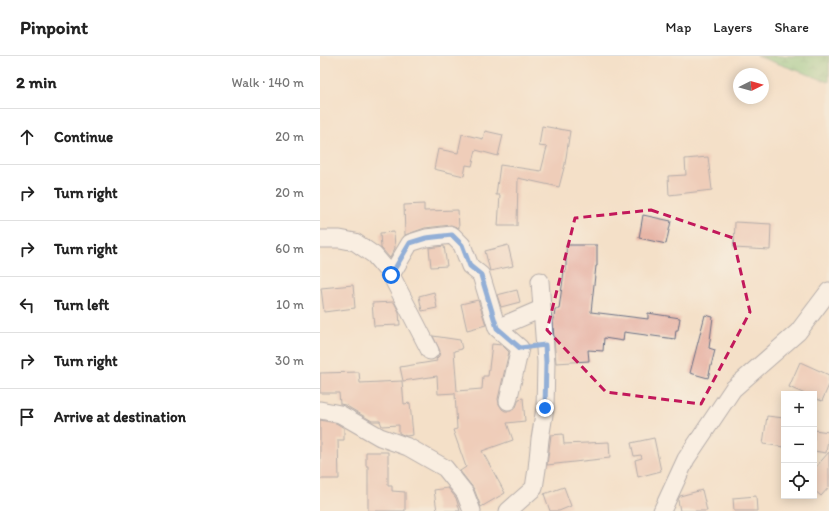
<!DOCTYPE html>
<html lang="en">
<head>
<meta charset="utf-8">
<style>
	:root { --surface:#fff; --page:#f2f2f2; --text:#222; --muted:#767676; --line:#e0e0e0 }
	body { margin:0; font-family:Itim,sans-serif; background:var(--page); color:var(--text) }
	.controls { position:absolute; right:12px; bottom:12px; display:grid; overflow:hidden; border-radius:0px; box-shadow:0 2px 10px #0003 }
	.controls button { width:36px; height:36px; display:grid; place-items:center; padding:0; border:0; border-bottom:1px solid var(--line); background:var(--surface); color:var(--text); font:20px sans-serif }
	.compass { position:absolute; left:413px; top:12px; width:36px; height:36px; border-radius:50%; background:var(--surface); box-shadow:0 2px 10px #0003; rotate:85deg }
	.stop { position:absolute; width:12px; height:12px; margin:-9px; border:3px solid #1a73e8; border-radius:50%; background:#fff }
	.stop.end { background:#1a73e8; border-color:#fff; box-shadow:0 1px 4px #0008 }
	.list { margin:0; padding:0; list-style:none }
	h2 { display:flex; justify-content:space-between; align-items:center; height:52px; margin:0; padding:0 16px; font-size:17px }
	h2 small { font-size:13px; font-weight:400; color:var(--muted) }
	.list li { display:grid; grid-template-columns:26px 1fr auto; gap:12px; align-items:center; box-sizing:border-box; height:56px; padding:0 16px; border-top:1px solid var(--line) }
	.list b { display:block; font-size:15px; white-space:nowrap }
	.list em { font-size:13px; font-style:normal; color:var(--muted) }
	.icon { flex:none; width:22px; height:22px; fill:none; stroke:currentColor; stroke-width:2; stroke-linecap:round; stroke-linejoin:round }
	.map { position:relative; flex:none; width:509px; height:455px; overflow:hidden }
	header { display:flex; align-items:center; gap:24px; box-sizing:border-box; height:56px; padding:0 20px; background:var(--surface); border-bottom:1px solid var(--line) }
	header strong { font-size:19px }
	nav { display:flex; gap:22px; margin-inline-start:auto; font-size:14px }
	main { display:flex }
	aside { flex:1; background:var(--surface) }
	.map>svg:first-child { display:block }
</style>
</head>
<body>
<header>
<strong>Pinpoint</strong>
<nav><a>Map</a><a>Layers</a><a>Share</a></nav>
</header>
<main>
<aside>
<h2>2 min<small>Walk · 140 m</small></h2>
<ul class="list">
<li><svg class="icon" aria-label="ahead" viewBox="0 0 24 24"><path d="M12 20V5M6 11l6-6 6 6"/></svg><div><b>Continue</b></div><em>20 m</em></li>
<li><svg class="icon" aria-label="right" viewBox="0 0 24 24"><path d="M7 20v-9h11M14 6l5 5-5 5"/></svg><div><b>Turn right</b></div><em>20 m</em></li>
<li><svg class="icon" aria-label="right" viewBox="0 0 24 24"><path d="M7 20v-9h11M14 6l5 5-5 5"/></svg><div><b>Turn right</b></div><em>60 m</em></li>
<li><svg class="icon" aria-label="left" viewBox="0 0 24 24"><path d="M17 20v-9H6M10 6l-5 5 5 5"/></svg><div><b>Turn left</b></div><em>10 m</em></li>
<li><svg class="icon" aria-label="right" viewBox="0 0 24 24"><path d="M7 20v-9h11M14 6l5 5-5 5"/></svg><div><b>Turn right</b></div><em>30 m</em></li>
<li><svg class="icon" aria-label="arrive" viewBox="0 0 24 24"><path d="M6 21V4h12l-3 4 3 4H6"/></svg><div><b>Arrive at destination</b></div></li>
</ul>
</aside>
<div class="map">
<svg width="509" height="455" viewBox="0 0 509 455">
	<defs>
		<pattern id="wetland-marsh" width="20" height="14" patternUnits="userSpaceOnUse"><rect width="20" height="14" fill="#86cb85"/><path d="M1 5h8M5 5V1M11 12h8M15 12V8" fill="none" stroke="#6da570"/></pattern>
	</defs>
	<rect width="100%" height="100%" fill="#f7f3e8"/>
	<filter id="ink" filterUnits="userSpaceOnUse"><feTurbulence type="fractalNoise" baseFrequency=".025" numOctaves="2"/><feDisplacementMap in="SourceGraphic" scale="8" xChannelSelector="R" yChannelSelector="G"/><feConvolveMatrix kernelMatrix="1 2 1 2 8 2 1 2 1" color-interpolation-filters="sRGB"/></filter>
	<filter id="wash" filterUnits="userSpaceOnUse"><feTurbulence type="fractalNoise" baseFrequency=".012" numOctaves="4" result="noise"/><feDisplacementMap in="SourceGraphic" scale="16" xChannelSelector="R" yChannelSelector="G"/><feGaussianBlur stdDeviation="0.9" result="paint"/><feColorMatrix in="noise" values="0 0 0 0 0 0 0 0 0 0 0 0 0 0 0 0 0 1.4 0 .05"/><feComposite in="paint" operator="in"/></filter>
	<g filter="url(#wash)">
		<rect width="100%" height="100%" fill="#f4e0c8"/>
		<path fill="url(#wetland-marsh)" stroke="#507d72" d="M437,0H509V26Z"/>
		<g id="blocks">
			<path fill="#e8b6a7" d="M222,70L250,75L245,108L239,131L198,122L197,170H178L180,139H176L180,109L221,115L227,91L219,90Z
				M165,75L183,79L178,100L156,94L152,110L146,109L144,120L114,113L118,93L138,97L142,78L163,83Z
				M388,101L392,134L349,139L348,120L366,119L365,103Z
				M104,148V155L138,154L139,172L131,169L105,172L85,179L84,149Z
				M323,159L351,165L346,188L319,182Z
				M415,166L451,168L450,194L414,192Z
				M74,176L75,192L70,202L61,192L60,177Z
				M188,189L193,210L170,215L165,195Z
				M246,189H277V210H276L271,256L328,263V257L360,262L358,274H356L355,283L304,276L303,285L284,282L283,295L268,294L269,305L236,307L233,270L235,253H239L244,215H246Z
				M124,190L127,210L111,211L109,192Z
				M33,229L35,252L4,256L1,232Z
				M197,234L200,246L181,251L177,239Z
				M114,236L117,252L102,255L99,240Z
				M158,244L166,269L147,274L141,248Z
				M74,246L79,256L80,269L54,270L52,247Z
				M385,259L393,261L389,292L395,294L388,322L370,317Z
				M113,280L140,284L142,293L134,295L137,335L162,333L163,320H168L172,288L182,289L189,296L178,343L179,348L182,353L185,355H191L196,351L199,343L203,342L205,365L187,367L193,384L162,395L185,437L161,451L154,433L140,415L146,411L133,374L137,373L135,337L118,338L117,320L83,325L80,311L117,305L116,303L119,300L120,295Z
				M480,306L509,319V329L502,345L494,342V338H485L469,331Z
				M39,316L40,327L82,325L84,348L90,347L93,379L86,380L79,377V369L62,370L60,365H52L25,349L20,348L19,337H0V317Z
				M447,360L464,362V391L443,388Z
				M0,364L16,367L24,372V384H18L19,423H0Z
				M494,374L509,376L506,397L494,395Z
				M243,378L244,388L289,386L290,402L227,409L231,379Z
				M334,382L341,415L318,421L315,404L322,402L321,399L314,400L311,387Z
				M46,396H68V430H72V435L85,436V455H48V410H46Z
				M509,396V431L501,440L494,434V413Z
				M244,431L251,450L239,455H230L224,438Z
				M128,432L136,442L140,455H117L114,434Z
				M382,434L387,455H360L358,444L360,440Z
				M436,440L437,455H414L413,442Z"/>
		</g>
	</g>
	<g filter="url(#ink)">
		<use href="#blocks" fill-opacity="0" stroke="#676d83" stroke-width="1"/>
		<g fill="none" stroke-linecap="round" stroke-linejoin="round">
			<g stroke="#676d83" stroke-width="19">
				<path id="street" d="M0,183H20L35,186L54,199L71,219L110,295
					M71,219L90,187L106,182L132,179L142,189L150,210L161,219L177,272L221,253
					M177,272L200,292L188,345
					M0,354L20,358L60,381L88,391L125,412L145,437L152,455
					M188,455L214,432L217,413L220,383L225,352L226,306L220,225
					M342,455L366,403L413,333L478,276L509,235"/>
			</g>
			<use href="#street" stroke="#fff" stroke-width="17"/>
		</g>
	</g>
	<g fill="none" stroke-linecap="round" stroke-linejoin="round" filter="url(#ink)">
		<path stroke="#1a73e8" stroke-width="5" d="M71,219L90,187L106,182L132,179L142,189L150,210L161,219L177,272L200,292L225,289L226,306L225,352"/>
	</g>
	<path d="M0 0H509V455H0ZM331,154L413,182L430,256L381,348L286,336L227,274L255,162Z" fill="#f4e0c8" fill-opacity=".55" fill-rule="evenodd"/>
	<path fill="none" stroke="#c2185b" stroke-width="3" stroke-dasharray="8 5" stroke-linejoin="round" d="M331,154L413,182L430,256L381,348L286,336L227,274L255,162Z"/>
</svg>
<div class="controls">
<button>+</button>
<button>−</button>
<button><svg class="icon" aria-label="locate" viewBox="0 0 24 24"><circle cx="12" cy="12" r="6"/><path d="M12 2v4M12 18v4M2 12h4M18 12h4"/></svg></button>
</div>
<svg class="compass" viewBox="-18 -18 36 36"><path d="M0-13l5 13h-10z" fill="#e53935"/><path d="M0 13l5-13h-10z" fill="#767676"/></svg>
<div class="stop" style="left:71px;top:219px"></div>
<div class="stop end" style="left:225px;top:352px"></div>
</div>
</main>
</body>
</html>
